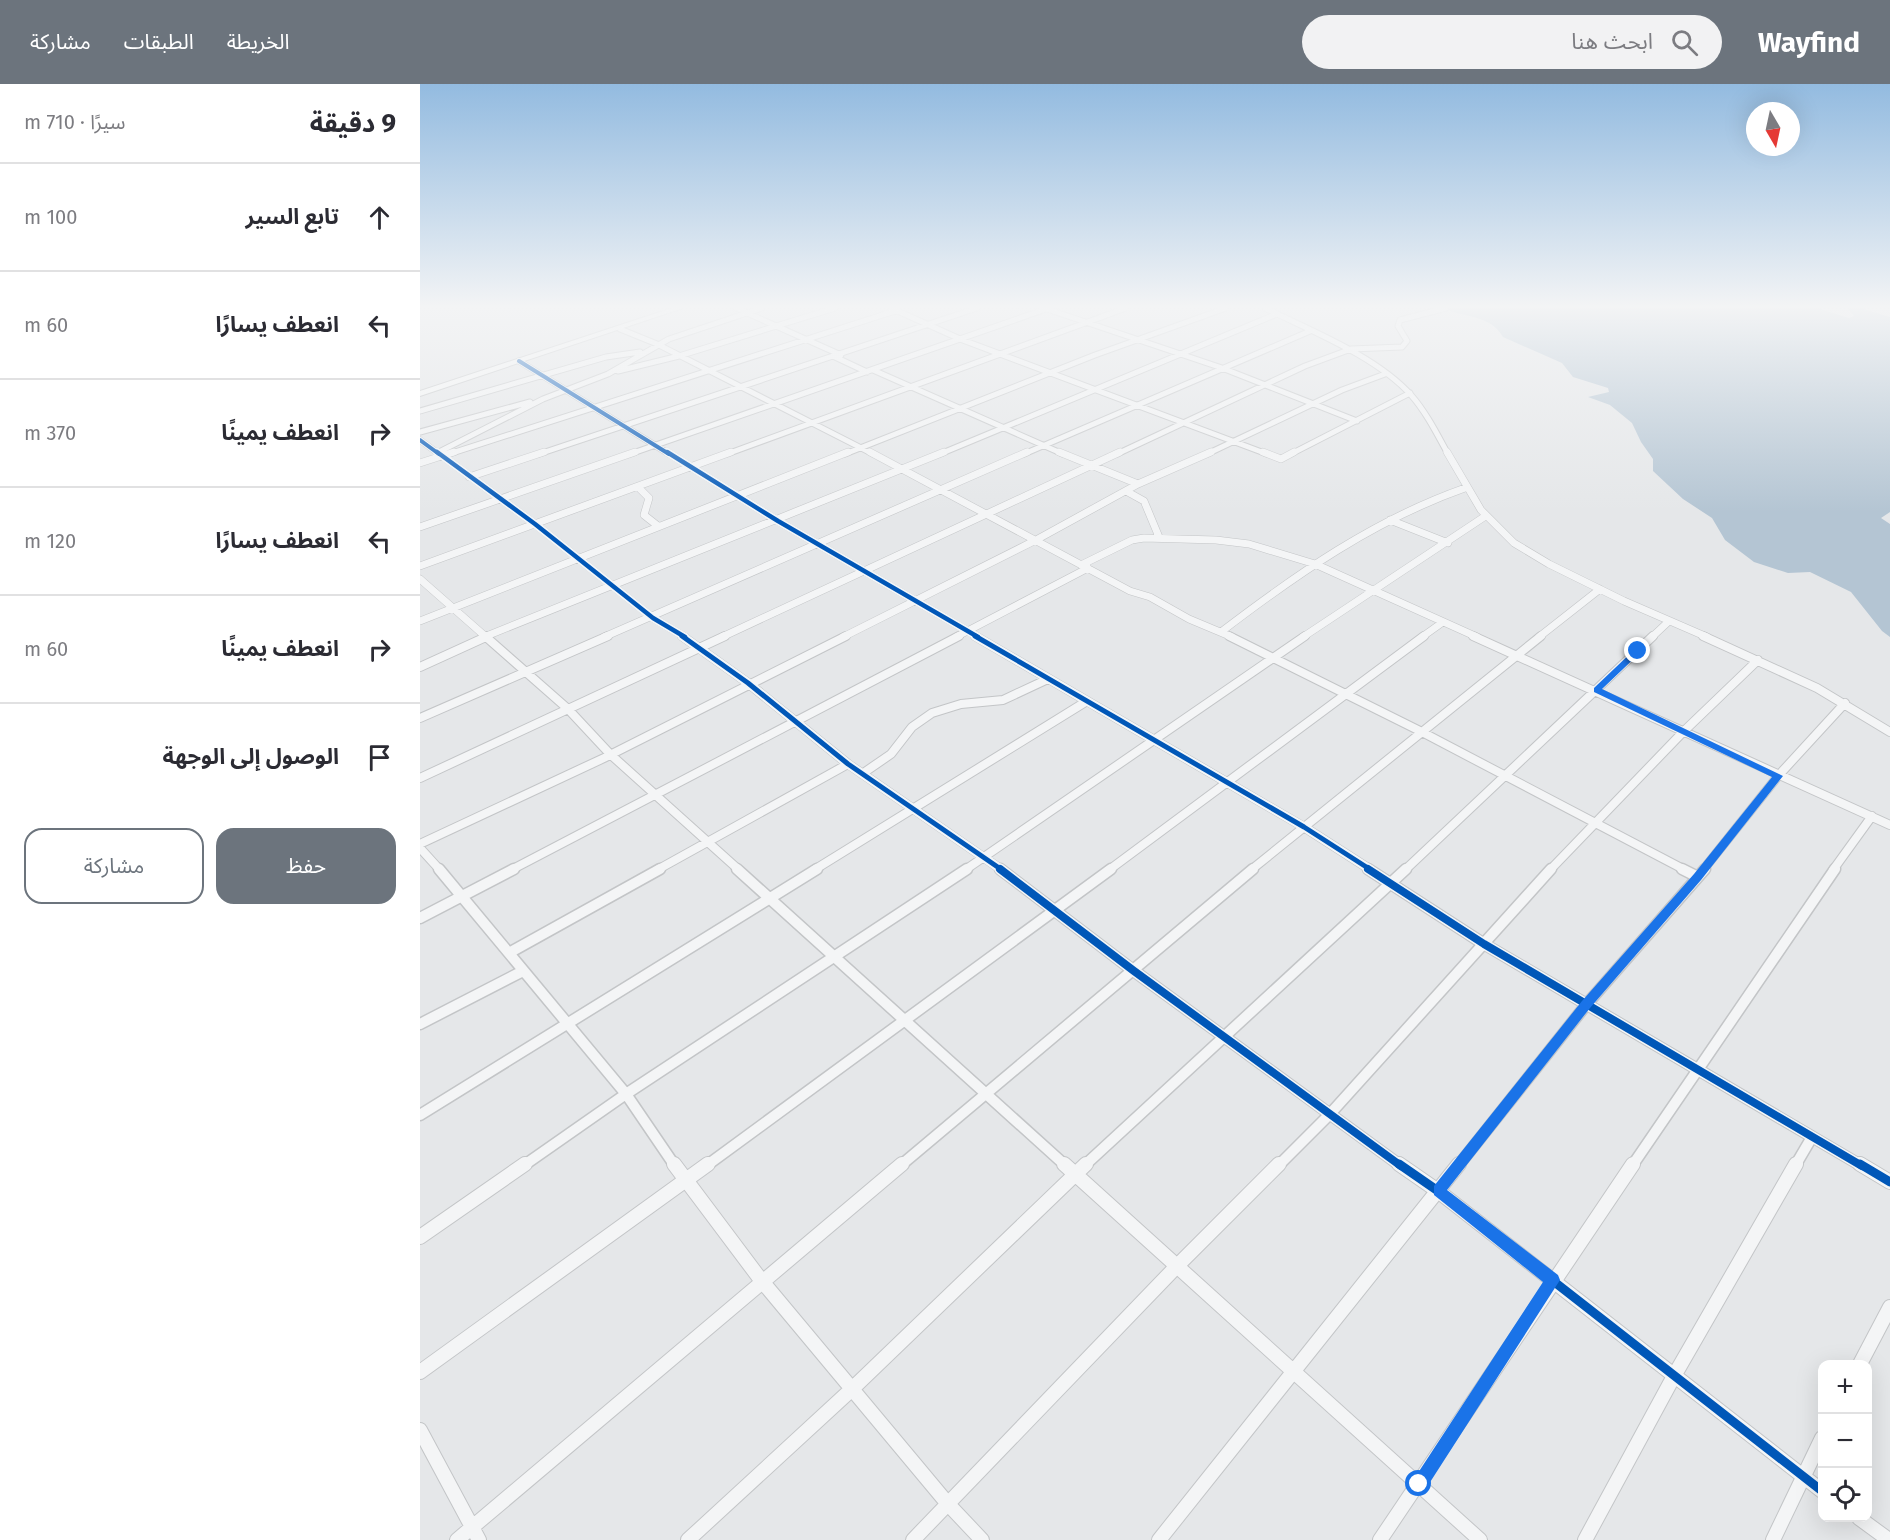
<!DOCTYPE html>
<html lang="ar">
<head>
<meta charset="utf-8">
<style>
	:root { --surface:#fff; --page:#f2f2f3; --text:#2b2b33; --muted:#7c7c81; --line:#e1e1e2; --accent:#6c747d }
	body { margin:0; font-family:"Fira Sans","Noto Sans Arabic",sans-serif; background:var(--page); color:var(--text); direction:rtl }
	.controls { position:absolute; right:18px; bottom:18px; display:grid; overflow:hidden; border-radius:12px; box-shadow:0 6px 24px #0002 }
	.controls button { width:54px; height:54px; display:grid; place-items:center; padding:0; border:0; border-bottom:2px solid var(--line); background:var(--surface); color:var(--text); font:30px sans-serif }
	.compass { position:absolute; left:1326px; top:18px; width:54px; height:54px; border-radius:50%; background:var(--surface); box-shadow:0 6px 24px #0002; rotate:171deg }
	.stop { position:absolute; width:18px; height:18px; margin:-14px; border:4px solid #1a73e8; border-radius:50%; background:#fff }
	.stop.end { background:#1a73e8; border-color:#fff; box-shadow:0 2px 6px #0008 }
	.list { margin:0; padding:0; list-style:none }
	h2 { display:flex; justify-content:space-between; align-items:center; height:78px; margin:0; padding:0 24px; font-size:26px }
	h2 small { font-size:20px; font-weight:400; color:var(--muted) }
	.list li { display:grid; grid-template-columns:39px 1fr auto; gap:18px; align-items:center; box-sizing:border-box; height:108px; padding:0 24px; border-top:2px solid var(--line) }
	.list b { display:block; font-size:22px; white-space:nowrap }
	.list em { font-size:20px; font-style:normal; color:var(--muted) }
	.actions { display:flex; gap:12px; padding:18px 24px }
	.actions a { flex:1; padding:14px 0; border:2px solid var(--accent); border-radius:18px; text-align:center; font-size:21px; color:var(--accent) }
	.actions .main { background:var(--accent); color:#fff }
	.icon { flex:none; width:33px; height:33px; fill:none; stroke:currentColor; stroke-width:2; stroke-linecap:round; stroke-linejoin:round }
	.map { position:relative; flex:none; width:1470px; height:1456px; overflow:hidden; direction:ltr }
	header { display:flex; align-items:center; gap:36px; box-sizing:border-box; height:84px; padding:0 30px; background:var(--accent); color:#fff }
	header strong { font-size:28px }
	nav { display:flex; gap:33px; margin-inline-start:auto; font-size:21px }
	.search { width:420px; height:54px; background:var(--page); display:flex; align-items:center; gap:15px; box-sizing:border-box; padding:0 21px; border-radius:33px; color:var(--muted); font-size:22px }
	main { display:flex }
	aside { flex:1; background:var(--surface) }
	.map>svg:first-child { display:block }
</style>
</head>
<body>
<header>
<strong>Wayfind</strong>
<div class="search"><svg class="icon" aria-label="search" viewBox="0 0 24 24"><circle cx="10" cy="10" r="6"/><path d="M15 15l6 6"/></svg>ابحث هنا</div>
<nav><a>الخريطة</a><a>الطبقات</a><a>مشاركة</a></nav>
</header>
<main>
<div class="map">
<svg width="1470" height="1456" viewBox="0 0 1470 1456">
	<rect width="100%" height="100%" fill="#e5e7e9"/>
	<path fill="#b4c5d3" d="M1023,224H1397L1429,234L1434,232L1427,224H1440L1470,233V428L1461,434L1470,440V553L1462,547L1431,508L1390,488L1368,489L1334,478L1305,456L1292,434L1263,415L1233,387V375L1221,358L1212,339L1190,321L1168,313L1189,308L1188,304L1153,293L1142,279L1083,253C1071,231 1045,234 1023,224Z"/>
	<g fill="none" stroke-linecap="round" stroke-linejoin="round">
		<g stroke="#c3c5c7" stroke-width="7">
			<path id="street-far4" d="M316,224L421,271
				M471,224L540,255L847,370
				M624,224L802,284L937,337
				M845,224C891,247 956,272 991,311C1006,328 1017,350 1028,370
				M200,245L237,260L453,370
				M415,273L447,288
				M99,277L249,370
				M453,286L643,370
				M198,287L259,272L415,224
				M0,327L186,273L220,268
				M0,348L110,318
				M0,356L19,370
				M19,368L123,315L188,290L249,255L342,224
				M29,370L478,226
				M119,370L557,224
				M210,370L626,225
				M307,370L706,224
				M425,370L675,271L806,224
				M520,370L857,230
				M604,370L890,247
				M697,370L885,282L931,265L982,263L987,257L978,242L980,236L1026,224
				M787,370L922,306L965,290
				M871,370L990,309"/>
		</g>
		<g stroke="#c3c5c7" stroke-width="8">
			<path id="street-far3" d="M17,368L115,440L233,534L265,553
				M247,368L358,437L558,553
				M450,368L710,507L730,513L769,535L812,553
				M639,368L718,400
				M843,368L861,375L874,368
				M1027,368L1061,426L1094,459L1129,480L1204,517L1287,553
				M0,379L34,368
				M49,393L124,368
				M218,403L229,414L224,431L238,442
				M706,407L724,417L739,453
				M970,436L1028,459
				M0,443L215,368
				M661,481L712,456L724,454L796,456L829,460L895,480L1057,553
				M0,482L311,368
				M0,495L66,553
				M0,537L428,368
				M801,548C877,490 954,436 1045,404
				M64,553L524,368
				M184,553L607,368
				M302,553L700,368
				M423,553L616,456L718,400L791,368
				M536,553L668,484
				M883,553L1064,433
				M1002,553L1023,538
				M1119,553L1180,505
				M1232,553L1248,538"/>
		</g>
		<g stroke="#c3c5c7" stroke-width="10">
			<path id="street-far2" d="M65,552L148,625L190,670L319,786
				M262,552L328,599L428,680L582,786
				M555,552L884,743L951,786
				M809,552L1000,647L1265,786
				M1053,552L1470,741
				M1283,552L1397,604L1470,648
				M0,583L68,552
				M0,634L188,552
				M442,690L471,670L492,643L512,629L541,620L583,616L628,595
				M0,694L305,552
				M0,760L184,674L426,552
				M0,764L20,786
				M91,786L539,552
				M237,786L428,680
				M394,786L667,617
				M545,786L885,552
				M689,786L1004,552
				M831,786L1121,552
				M985,786L1233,552
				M1130,786L1263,648L1338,576
				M1283,786L1358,692L1425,619
				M1413,786L1452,732"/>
		</g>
		<g stroke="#c3c5c7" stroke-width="13">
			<path id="street-far1" d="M19,785L206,1010L255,1082
				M317,785L646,1082
				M580,785L714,887L981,1082
				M948,785L1064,860L1442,1082
				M1262,785L1278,793
				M0,834L94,785
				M89,869L240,785
				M0,940L103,887
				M0,1031L397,785
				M103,1082L206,1010L547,785
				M286,1082L691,785
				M480,1082L833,785
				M664,1082L986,785
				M858,1082L910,1030L1131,785
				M1038,1082L1166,921L1285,785
				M1212,1082L1415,785
				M1375,1082L1392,1053"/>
		</g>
		<g stroke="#c3c5c7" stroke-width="16">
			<path id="street" d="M254,1080L341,1196L528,1420L562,1456
				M644,1080L1060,1456
				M979,1080L1018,1107L1402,1407
				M1440,1080L1470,1098
				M0,1153L105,1080
				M1440,1280L1470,1223
				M0,1288L288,1080
				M0,1346L59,1456
				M1439,1434L1469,1456
				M37,1456L482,1080
				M268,1456L432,1305L666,1080
				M493,1456L756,1183L859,1080
				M739,1456L1039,1080
				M960,1456L1213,1080
				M1165,1456L1254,1292L1376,1080
				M1353,1456L1402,1354"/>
		</g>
		<g stroke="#c3c5c7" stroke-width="2">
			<path id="secondary" d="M252,224H263L0,312V307Z"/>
		</g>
		<use href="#street-far4" stroke="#f4f5f6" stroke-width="5"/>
		<use href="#street-far3" stroke="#f4f5f6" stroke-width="7"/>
		<use href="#street-far2" stroke="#f4f5f6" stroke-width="8"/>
		<use href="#street-far1" stroke="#f4f5f6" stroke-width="10"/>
		<use href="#street" stroke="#f4f5f6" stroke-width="14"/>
		<use href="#secondary" fill="#f7f8f8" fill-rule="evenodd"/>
		<g stroke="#f3f6f8" stroke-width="6">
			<path id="cycleway-far4" d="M99,277L249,370
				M0,356L19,370"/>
		</g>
		<g stroke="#f3f6f8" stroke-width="8">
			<path id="cycleway-far3" d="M17,368L115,440L233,534L265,553
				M247,368L358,437L558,553"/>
		</g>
		<g stroke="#f3f6f8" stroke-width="9">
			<path id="cycleway-far2" d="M262,552L328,599L428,680L582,786
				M555,552L884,743L951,786"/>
		</g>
		<g stroke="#f3f6f8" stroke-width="11">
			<path id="cycleway-far1" d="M580,785L714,887L981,1082
				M948,785L1064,860L1442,1082"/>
		</g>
		<g stroke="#f3f6f8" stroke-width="13">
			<path id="cycleway" d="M979,1080L1018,1107L1402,1407
				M1440,1080L1470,1098"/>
		</g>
		<use href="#cycleway-far4" stroke="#0057b8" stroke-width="4"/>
		<use href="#cycleway-far3" stroke="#0057b8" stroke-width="4.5"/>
		<use href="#cycleway-far2" stroke="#0057b8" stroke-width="5"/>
		<use href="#cycleway-far1" stroke="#0057b8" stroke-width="8"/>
		<use href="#cycleway" stroke="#0057b8" stroke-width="9"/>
	</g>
	<linearGradient id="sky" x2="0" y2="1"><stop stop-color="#93bbe0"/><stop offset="0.52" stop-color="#f3f4f5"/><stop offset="1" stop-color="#f3f4f5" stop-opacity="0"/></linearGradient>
	<rect width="1470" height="428" fill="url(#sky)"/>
	<path fill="#1a73e8" d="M1215,565L1222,567L1182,605L1363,692L1281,796L1170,924L1027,1106L1138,1191L1140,1196L1005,1406L999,1408L994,1406L991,1400L994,1395L1123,1198L1014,1111V1102L1162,917L1274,790L1352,693L1174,608V604Z"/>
</svg>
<div class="controls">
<button>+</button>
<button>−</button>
<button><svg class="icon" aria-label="locate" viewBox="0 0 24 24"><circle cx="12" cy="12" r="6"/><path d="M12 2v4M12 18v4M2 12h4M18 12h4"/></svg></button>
</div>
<svg class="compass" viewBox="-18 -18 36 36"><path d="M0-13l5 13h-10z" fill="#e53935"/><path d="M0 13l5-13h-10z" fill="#7c7c81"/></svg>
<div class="stop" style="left:999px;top:1400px"></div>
<div class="stop end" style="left:1218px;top:567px"></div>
</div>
<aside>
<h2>9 دقيقة<small>سيرًا · 710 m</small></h2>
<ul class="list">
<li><svg class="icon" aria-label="ahead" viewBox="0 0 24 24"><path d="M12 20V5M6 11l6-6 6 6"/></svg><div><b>تابع السير</b></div><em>100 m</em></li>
<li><svg class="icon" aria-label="left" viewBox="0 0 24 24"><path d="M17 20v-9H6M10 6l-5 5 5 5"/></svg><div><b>انعطف يسارًا</b></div><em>60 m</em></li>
<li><svg class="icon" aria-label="right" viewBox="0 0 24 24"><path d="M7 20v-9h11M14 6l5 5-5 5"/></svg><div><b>انعطف يمينًا</b></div><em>370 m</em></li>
<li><svg class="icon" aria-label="left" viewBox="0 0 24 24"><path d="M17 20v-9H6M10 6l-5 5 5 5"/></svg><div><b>انعطف يسارًا</b></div><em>120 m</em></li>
<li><svg class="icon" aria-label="right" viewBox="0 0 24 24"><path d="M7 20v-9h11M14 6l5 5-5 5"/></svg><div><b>انعطف يمينًا</b></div><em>60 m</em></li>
<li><svg class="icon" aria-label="arrive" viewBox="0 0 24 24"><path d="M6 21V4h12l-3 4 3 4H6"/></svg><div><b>الوصول إلى الوجهة</b></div></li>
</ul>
<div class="actions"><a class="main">حفظ</a><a>مشاركة</a></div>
</aside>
</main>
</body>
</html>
